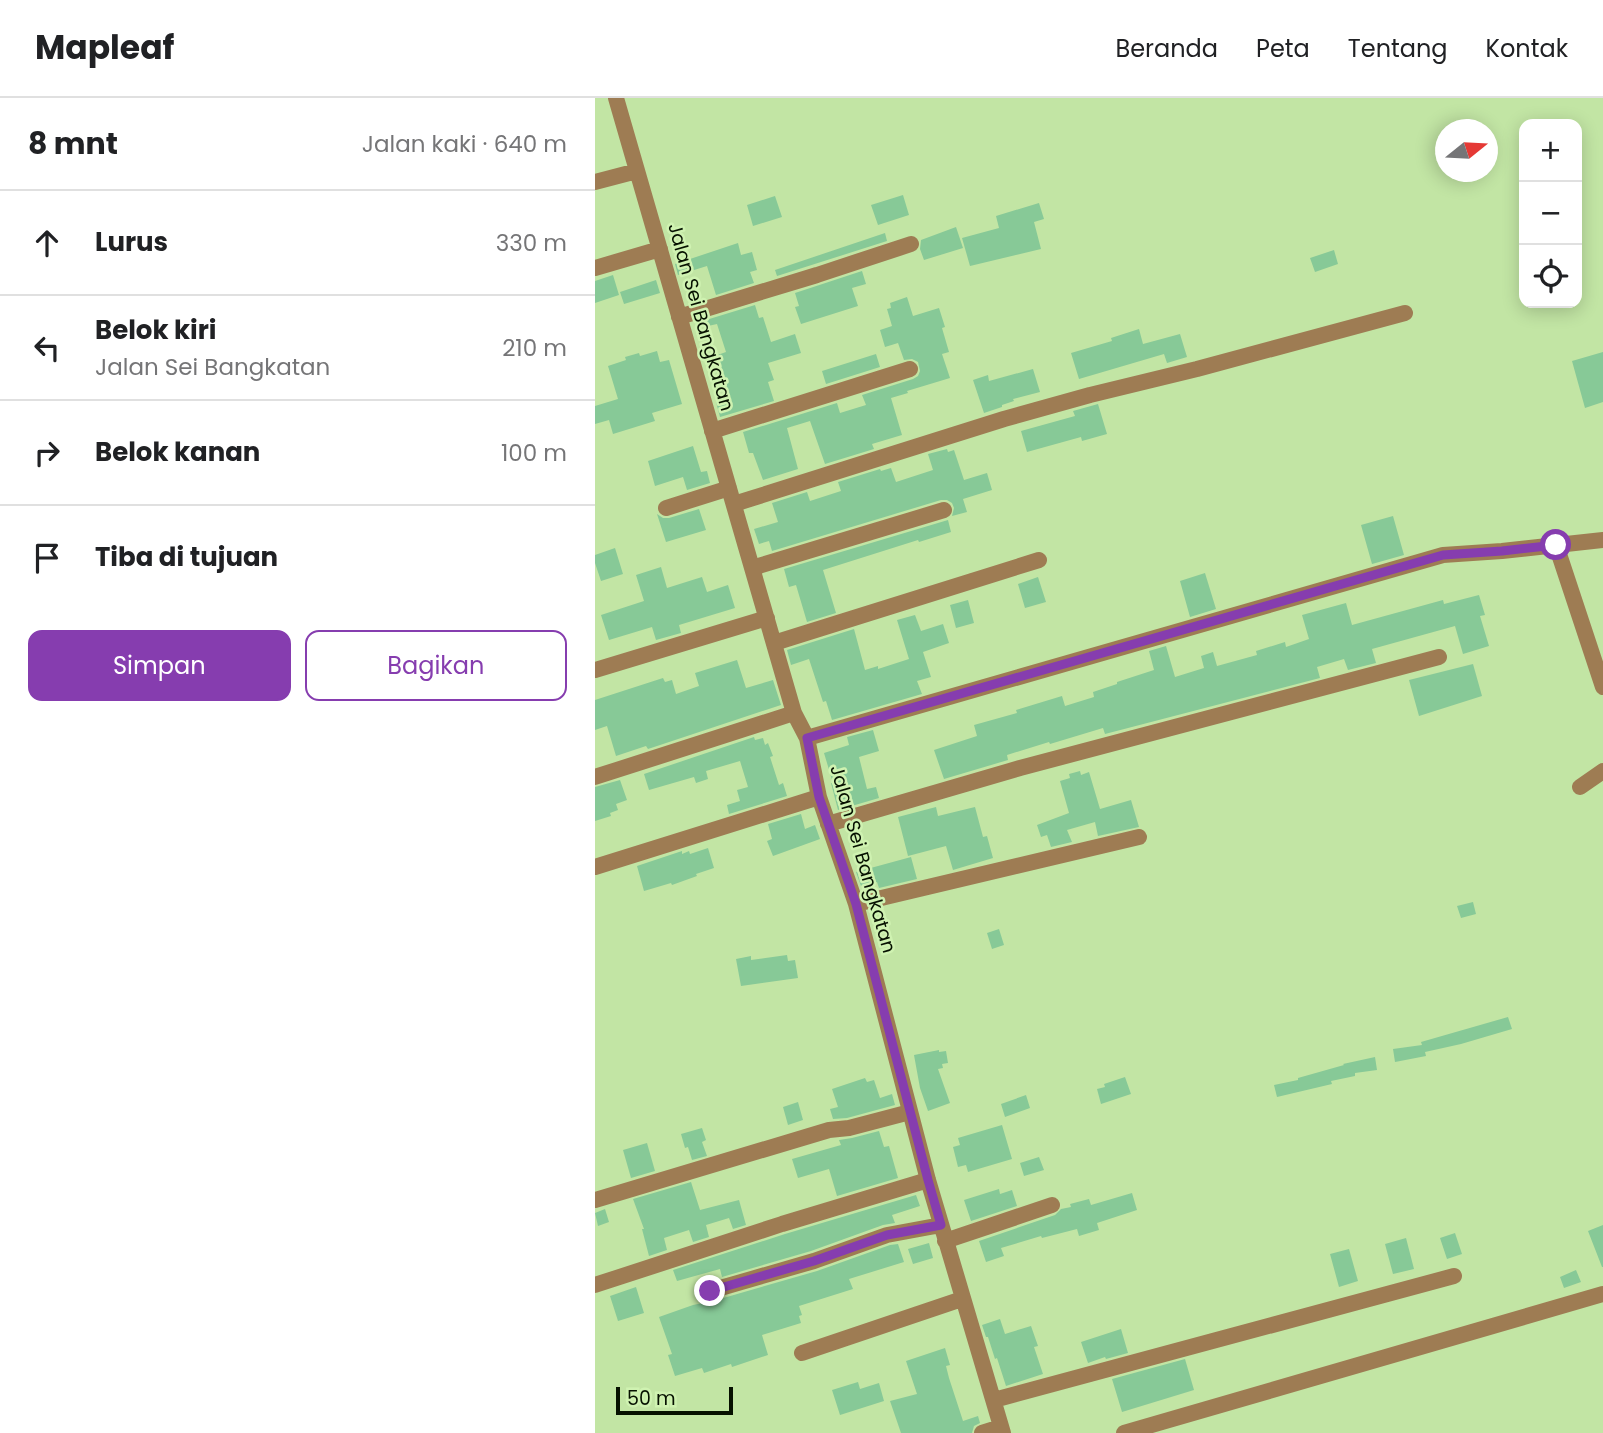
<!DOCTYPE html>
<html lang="id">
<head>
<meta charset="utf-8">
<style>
	:root { --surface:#fff; --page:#f2f2f2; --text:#202124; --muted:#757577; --line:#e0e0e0; --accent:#863daf }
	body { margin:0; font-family:Poppins,sans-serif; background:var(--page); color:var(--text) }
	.controls { position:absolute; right:21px; top:21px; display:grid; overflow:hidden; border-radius:14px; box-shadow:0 4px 18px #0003 }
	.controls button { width:63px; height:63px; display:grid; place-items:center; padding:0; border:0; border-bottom:2px solid var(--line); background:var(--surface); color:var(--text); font:35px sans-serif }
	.compass { position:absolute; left:840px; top:21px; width:63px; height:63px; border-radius:50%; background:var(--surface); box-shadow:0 4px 18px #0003; rotate:72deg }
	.scale { position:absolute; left:21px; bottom:18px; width:117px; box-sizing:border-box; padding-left:7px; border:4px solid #061100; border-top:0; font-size:19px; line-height:24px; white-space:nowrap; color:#061100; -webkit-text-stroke:5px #cff2b1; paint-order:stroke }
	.stop { position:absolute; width:21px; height:21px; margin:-16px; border:5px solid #863daf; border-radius:50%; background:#fff }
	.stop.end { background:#863daf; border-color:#fff; box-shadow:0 2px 7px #0008 }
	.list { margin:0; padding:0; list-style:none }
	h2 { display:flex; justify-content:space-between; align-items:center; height:91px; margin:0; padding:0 28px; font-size:30px }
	h2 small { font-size:23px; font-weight:400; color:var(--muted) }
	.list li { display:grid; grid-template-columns:46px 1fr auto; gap:21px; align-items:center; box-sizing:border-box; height:105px; padding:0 28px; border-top:2px solid var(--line) }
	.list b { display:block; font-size:26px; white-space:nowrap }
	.list p { margin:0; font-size:23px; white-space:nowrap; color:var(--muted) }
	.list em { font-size:23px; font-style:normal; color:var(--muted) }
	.actions { display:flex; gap:14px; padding:21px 28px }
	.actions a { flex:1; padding:16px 0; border:2px solid var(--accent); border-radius:14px; text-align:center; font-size:24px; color:var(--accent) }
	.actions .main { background:var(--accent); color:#fff }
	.icon { flex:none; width:38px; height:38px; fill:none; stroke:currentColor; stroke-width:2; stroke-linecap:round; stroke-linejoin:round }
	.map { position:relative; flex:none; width:1008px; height:1335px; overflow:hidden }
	header { display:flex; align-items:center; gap:42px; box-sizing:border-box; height:98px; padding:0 35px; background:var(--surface); border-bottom:2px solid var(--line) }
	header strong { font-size:33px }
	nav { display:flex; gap:38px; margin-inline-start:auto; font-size:24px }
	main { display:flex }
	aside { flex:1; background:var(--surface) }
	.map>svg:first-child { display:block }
</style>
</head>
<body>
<header>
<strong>Mapleaf</strong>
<nav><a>Beranda</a><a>Peta</a><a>Tentang</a><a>Kontak</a></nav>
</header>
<main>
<aside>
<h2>8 mnt<small>Jalan kaki · 640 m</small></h2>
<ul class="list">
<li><svg class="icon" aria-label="ahead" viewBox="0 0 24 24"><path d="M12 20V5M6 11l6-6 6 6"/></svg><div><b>Lurus</b></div><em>330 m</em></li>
<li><svg class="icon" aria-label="left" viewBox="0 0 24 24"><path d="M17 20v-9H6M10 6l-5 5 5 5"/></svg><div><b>Belok kiri</b><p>Jalan Sei Bangkatan</p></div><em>210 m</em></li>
<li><svg class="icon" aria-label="right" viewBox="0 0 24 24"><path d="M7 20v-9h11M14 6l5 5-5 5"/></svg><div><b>Belok kanan</b></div><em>100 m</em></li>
<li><svg class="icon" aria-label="arrive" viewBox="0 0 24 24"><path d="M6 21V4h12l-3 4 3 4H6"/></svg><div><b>Tiba di tujuan</b></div></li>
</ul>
<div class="actions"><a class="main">Simpan</a><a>Bagikan</a></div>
</aside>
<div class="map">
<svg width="1008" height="1335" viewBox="0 0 1008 1335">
	<rect width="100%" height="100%" fill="#c2e5a4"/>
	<path fill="#87c997" d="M308,97L314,117L283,127L276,107Z
		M180,98L187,119L158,128L152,107Z
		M444,105L449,121L439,124L446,151L375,168L367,140L404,130L401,118Z
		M361,129L368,150L329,162L325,151L326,142Z
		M290,135L292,143L182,178L180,172Z
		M143,145L146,157L157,154L162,172L155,174L159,185L121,197L112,168L83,177L80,166Z
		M739,152L743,166L720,174L715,160Z
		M267,173L271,186L257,190L263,208L206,226L200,209L204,208L200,195Z
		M18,177L24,197L0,205V183Z
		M61,182L65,195L29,206L25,194Z
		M312,199L318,218L344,210L350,229L347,230L354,254L347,256L355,280L312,293L313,295L296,300L307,337L277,346L279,351L230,366L215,323L192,330L203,371L168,382L158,355H154L148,334L242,305L245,315L271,307L267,297L318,281L323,278L325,273L323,264L317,261L309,262L303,245L290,249L285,232L297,228L292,211L296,210L295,205Z
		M160,207L164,220L168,219L176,244L200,236L206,255L173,265L179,282L173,284L179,303L125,319L121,304L135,300L126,273L116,276L111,261L131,254L122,226L113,228L111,222Z
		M544,231L548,246L585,236L592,259L572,265L569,256L484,281L476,255L517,243L516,240Z
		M62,253L65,264L74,262L87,306L57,315L60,323L18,336L14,322L0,326V308L23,301L13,268L31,262L30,259L44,255L45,258Z
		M1008,254V304L990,310L977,263Z
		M281,256L285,269L231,286L227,273Z
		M438,271L445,294L418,301L419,303L407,307V309L389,315L378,282L393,277L394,283Z
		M503,306L512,336L487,343L486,339L432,354L426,333L480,318L478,313Z
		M98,348L106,374L112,373L115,385L92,392L88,379L60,388L53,363Z
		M352,351L353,354L359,352L369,382L392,375L397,392L368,401L372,414L357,418L359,410L357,405L352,402H346L177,453L174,443L164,446L159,431L183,424L177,405L212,394L215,403L246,393L243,384L285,371L286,373L296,370L301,384L338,372L333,356Z
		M104,411L111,432L71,444L62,416L68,420H74Z
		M798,418L809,457L777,466L766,427Z
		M353,422L356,434L324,444L323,442L228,472L241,515L212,524L201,487L194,489L189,471Z
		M20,450L28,476L6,483L0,465V457Z
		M66,469L72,490L107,479L112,494L133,487L140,510L84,527L86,535L61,542L57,529L14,542L6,517L49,503L41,477Z
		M610,475L621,511L595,519L585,483Z
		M443,479L451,504L430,510L423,486Z
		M884,497L890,517L885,518L894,548L868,556L860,528L777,551L781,565L753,572L749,561L722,569L725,580L510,636L508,630L455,646L454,644L412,657L413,662L349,681L339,652L382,638L379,627L422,615L421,612L467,598L470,608L499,599L498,594L522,586V584L559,572L554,553L571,548L580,579L609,570L606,558L618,554L622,568L662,557L661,553L690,544L691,549L714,541L707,517L751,505L757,527L848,502L849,506Z
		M373,502L379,525L361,530L355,507Z
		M320,517L326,533L348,526L354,545L328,554L336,579L322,583L327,596L237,622L231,603L228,604L214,561L196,567L192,552L259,531L270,572L283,568V571L314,561L302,522Z
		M142,562L151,590L178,582L186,607L53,651L51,648L21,658L12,628L0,632V602L68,580L70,584L77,582L81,596L104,588L100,575Z
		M878,566L887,598L824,618L814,582Z
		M278,632L284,653L264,659L272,691L281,689L284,700L243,712L236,685H238L229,655L254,647L252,639Z
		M159,639L160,642L168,640L170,647L173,645L178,658L175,659L184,687L188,685L192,698L134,716L132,707L145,703L142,692L153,689L145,663L111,673L113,681L101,685L99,679L54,692L49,676Z
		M485,673L486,677L494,674L505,711L536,702L544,729L503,738L500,724L472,732L477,744L456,749L452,737L446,739L442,727L474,715L465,683L475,680L474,676Z
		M25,682L32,702L21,706L23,712L15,715L16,718L0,723V689Z
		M341,709L343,718L380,709L388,739L392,738L398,760L358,772L351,748L313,758L303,719Z
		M206,716L210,731L220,727L225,741L178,758L172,743L177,741L173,726Z
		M113,750L119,770L101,776L102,778L77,787L76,785L49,793L42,768L87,753V756L94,753L95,756Z
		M316,759L322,781L284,790L282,784L266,788L261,774Z
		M878,804L881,816L866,820L862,808Z
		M404,831L409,847L397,851L392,835Z
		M192,857L193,863L200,862L203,880L146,888L141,861L156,858V862Z
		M913,919L917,931L866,946L830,954L831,958L800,964L798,951L827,947L826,944Z
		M344,952V954L351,953L353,965L347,966L348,970L343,971L355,1005L333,1013L325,990L319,957Z
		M780,959L782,972L760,975V978L736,983L737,986L682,999L679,987L703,982V980L749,967L748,966Z
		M530,979L536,996L506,1006L502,991L510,989L509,986Z
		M270,980L272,984L279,982L285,1000L297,996L300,1007L252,1020L238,1021L235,1011L243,1009L237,991Z
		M431,997L435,1010L410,1019L406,1006Z
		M203,1004L208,1022L193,1027L188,1009Z
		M407,1027L417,1061L373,1074L371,1067L363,1069L358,1049L365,1047L363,1040Z
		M107,1030L111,1042L107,1044L112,1058L97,1062L93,1049L90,1050L86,1036Z
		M284,1033L289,1049L294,1048L303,1080L242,1098L234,1071L203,1080L197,1061L246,1047L244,1042L257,1040Z
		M52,1045L60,1073L36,1080L28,1052Z
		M444,1059L449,1072L429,1078L425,1065Z
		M96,1084L105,1112L144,1102L151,1127L138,1131L134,1120L111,1127L114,1139L98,1144L94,1132L69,1140L72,1152L54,1158L47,1131H49L38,1101Z
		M404,1091L405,1096L417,1092L422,1108L376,1123L369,1102Z
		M537,1095L542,1112L502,1125L504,1132L484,1138L482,1131L447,1140L446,1138L406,1150L409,1158L391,1164L384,1143L460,1117L466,1111L476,1109L475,1106L494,1101L496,1107Z
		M321,1097L325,1108L297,1117L300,1125L288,1127L216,1153L127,1179L125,1171L82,1183L78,1172L190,1136Z
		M10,1111L14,1124L3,1128L0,1115Z
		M1008,1127V1169H1007L993,1133Z
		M860,1135L867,1156L852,1161L845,1140Z
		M811,1140L819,1171L798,1176L790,1146Z
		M334,1145L338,1160L318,1166L313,1151Z
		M303,1146L309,1164L254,1181L258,1191L204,1208L207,1217L204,1218L206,1225L167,1237L173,1257L137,1269L136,1266L109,1275L107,1270L80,1278L73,1257L77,1256L64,1219L98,1207L118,1203L222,1173L295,1147Z
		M754,1151L763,1183L744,1189L735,1156Z
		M981,1172L986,1184L969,1190L965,1179Z
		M41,1189L49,1215L23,1223L15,1198Z
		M405,1221L410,1236L436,1228L443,1248L439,1249L448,1276L411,1288L402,1260L400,1261L393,1239H391L387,1227Z
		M526,1231L533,1255L511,1261L510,1259L493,1265L486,1244Z
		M350,1250L355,1267L351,1268L354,1280L368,1323L383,1318L385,1325L379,1328L377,1335H306L295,1303L322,1296L311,1263Z
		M590,1261L599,1292L527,1314L517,1281Z
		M263,1284L265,1291L284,1285L289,1303L245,1317L237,1292Z"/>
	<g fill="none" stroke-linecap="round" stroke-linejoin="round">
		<path stroke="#9e7c53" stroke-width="16" d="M21,0L199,615L212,640L224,699L261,806L333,1082L408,1335
			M0,84L42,73
			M0,170L65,151
			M84,219L222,177L316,146
			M117,333L315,271
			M139,406L409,321L495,297L602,271L810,215
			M71,410L134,390
			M961,447L1008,589
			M157,470L349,412
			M179,545L444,462
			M0,572L172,520
			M212,640L848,457L907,453L1008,442
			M0,679L199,615
			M985,689L1008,673
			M233,726L425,670L844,559
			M0,769L224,699
			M261,806L544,739
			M0,1102L234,1032L254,1030L315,1014
			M350,1143L457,1107
			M0,1187L187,1126L333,1082
			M115,1193L219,1163L292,1137L346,1127
			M207,1255L367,1201
			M399,1302L859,1178
			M387,1335L406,1329
			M529,1335L1008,1196"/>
	</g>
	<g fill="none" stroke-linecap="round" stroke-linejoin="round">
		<path stroke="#863daf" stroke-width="9" d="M115,1193L219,1163L292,1137L346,1127L333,1082L261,806L224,699L212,640L848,457L907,453L961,447"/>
	</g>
	<g text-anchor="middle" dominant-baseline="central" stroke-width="5" stroke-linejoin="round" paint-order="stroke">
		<g font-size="19" fill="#061100" stroke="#cff2b1">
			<text transform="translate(106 219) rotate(74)">Jalan Sei Bangkatan</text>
			<text transform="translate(268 761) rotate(74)">Jalan Sei Bangkatan</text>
		</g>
	</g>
</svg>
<div class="controls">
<button>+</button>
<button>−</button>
<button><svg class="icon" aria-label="locate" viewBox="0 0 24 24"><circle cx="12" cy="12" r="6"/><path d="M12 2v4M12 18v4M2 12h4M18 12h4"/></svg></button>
</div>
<svg class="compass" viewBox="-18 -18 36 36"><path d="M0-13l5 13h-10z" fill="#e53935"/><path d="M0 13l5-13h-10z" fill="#757577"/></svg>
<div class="scale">50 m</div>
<div class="stop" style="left:961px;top:447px"></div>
<div class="stop end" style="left:115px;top:1193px"></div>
</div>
</main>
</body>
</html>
